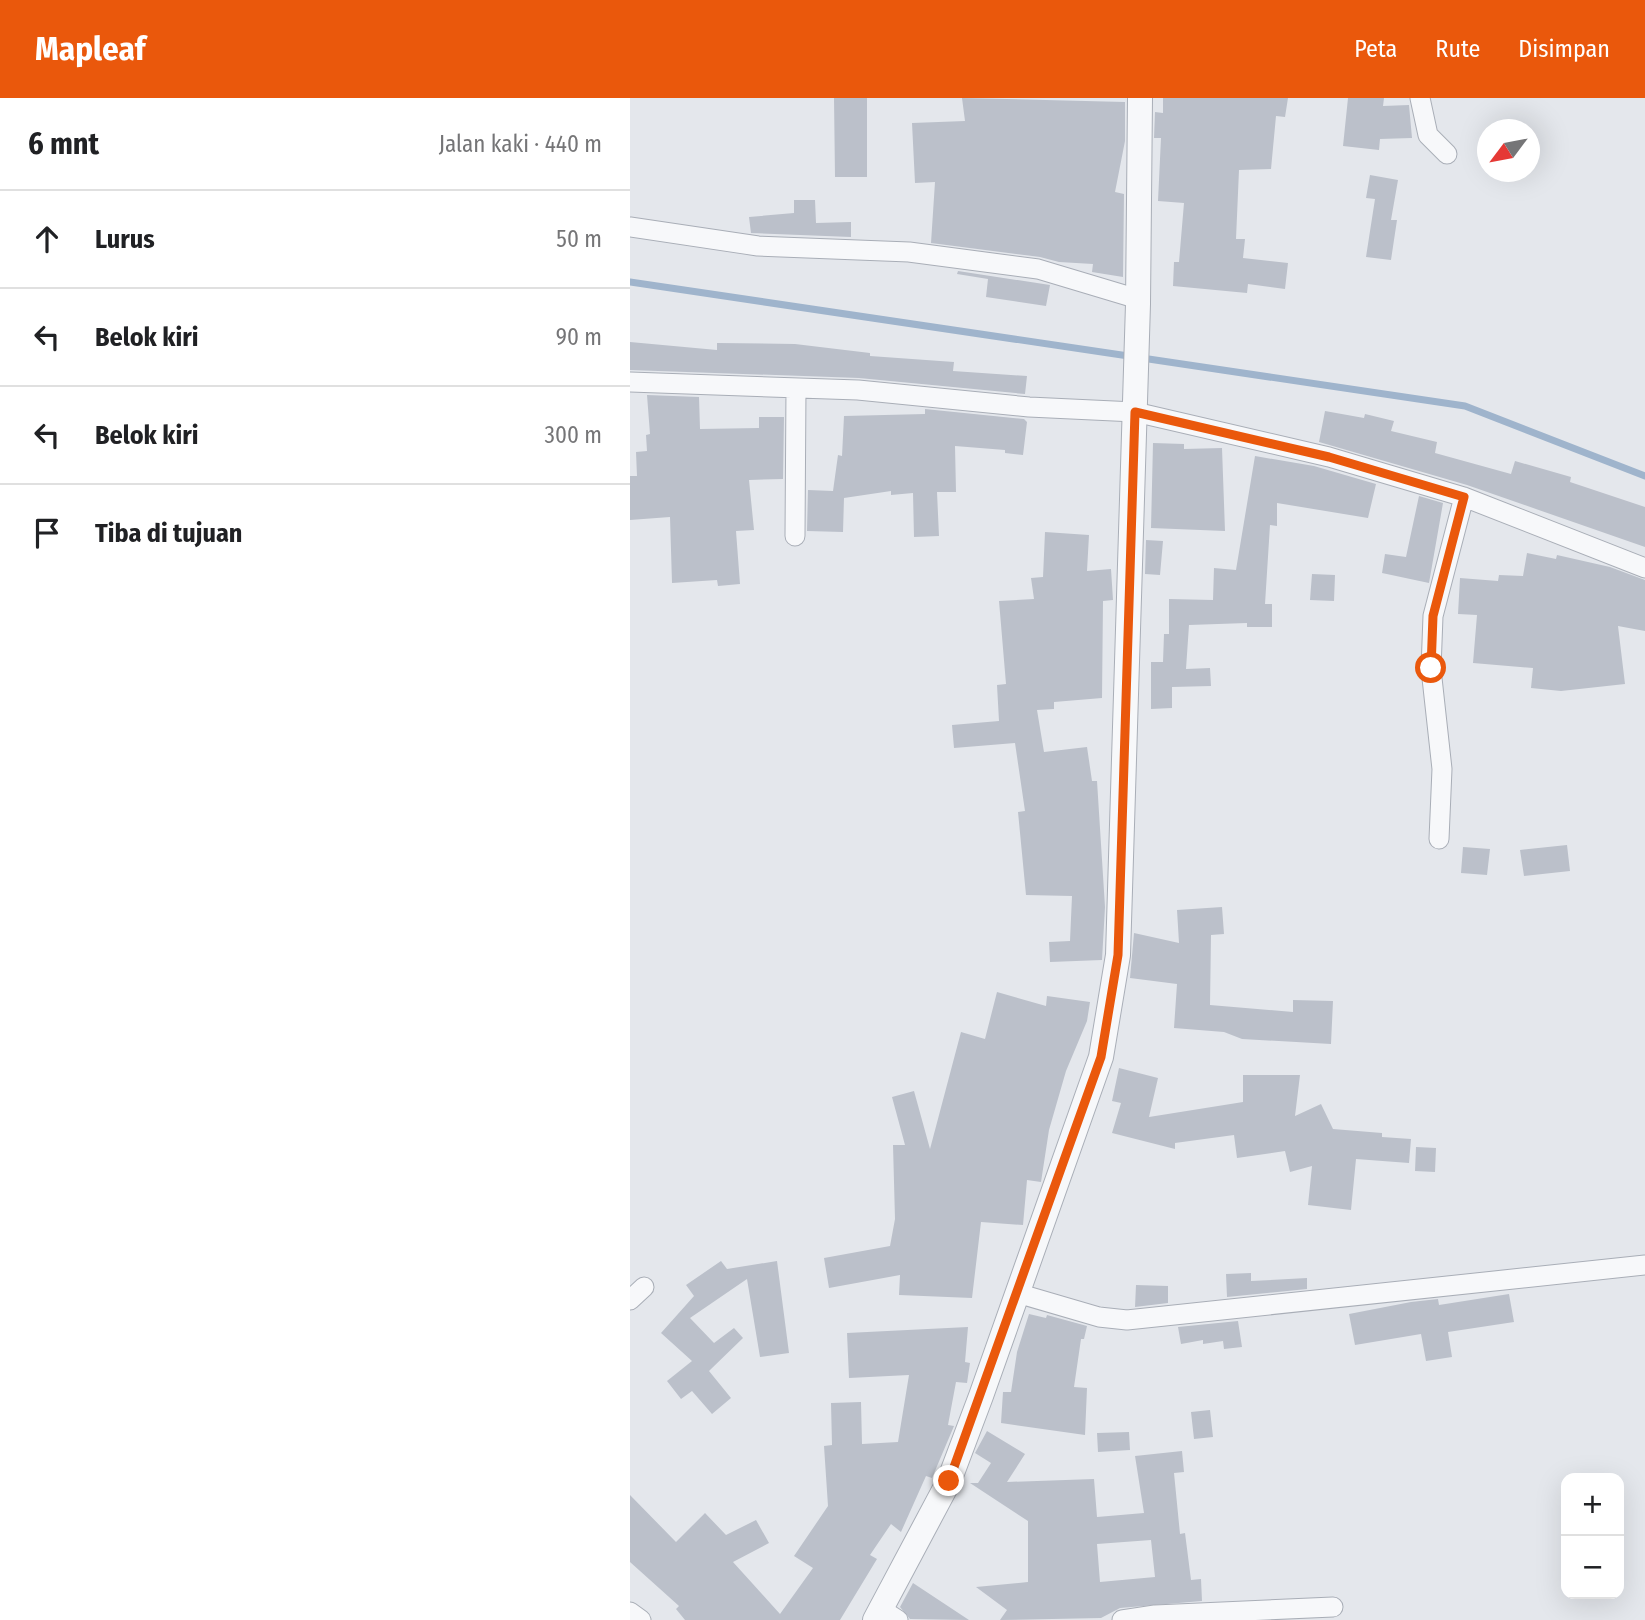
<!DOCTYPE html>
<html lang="id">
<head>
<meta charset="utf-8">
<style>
	:root { --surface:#fff; --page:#f2f2f2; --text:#202124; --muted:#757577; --line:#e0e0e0; --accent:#ea580c }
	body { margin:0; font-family:"Fira Sans Condensed",sans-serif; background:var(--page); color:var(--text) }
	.controls { position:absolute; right:21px; bottom:21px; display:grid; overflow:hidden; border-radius:14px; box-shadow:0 7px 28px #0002 }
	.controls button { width:63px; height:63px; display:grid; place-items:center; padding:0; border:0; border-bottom:2px solid var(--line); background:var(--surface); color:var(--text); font:35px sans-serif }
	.compass { position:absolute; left:847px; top:21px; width:63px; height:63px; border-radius:50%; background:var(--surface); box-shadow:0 7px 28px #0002; rotate:238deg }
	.stop { position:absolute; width:21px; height:21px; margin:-16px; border:5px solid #ea580c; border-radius:50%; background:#fff }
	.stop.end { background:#ea580c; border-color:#fff; box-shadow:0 2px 7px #0008 }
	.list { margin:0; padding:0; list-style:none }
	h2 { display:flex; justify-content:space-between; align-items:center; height:91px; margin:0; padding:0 28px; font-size:30px }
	h2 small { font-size:23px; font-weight:400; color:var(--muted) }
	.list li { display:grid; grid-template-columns:46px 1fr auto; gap:21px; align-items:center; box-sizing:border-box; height:98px; padding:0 28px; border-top:2px solid var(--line) }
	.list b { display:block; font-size:26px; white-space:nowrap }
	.list em { font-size:23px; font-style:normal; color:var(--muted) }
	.icon { flex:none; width:38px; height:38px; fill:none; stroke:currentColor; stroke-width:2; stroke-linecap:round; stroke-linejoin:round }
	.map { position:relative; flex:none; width:1015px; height:1522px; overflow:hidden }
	header { display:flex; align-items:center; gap:42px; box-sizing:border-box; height:98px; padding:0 35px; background:var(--accent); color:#fff }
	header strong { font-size:33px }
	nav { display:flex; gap:38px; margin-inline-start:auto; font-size:24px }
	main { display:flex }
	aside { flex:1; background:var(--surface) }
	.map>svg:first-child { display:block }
</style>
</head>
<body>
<header>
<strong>Mapleaf</strong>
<nav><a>Peta</a><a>Rute</a><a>Disimpan</a></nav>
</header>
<main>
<aside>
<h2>6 mnt<small>Jalan kaki · 440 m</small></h2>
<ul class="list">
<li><svg class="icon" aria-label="ahead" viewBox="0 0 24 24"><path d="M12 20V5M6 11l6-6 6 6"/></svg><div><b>Lurus</b></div><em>50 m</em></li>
<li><svg class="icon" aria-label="left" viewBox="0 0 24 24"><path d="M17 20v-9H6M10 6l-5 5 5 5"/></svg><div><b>Belok kiri</b></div><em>90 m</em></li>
<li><svg class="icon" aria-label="left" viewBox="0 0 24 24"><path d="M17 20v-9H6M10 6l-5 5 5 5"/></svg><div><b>Belok kiri</b></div><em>300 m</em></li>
<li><svg class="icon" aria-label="arrive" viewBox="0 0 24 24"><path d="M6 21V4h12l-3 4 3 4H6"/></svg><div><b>Tiba di tujuan</b></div></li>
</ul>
</aside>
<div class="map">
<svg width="1015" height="1522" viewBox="0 0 1015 1522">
	<rect width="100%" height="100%" fill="#e4e7ec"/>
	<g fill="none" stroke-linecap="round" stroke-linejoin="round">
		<path stroke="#9fb4cc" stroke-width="7" d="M0,184L835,308L1015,378"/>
	</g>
	<path fill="#bbc0ca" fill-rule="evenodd" d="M204,0H237V79H205Z
		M332,0L495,4V43L485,94L494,96L493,179L462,174L463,166L429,164L410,159L301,145L305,84L285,85L282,25L335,23Z
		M533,0H658L655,19L646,18L641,71L609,72L606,141H615L613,160L658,165L655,191L618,186L617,195L543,188L544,164H549L554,105L528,103L531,40H524L525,14L533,15Z
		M718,0H754L753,8L779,7L782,40L750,41L749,52L713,48Z
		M740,77L768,82L761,122H767L761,162L736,159L745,101L736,100Z
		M164,102H185L186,125L221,124V139L121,135L119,119L164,115Z
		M328,173L420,187L416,208L356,199L358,181L327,176Z
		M0,244L87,252V245L165,246L240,255V258L324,264L323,273L397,278L395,296L229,280L0,272Z
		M17,297L69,299L70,331L129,330V319H154L153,381L119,382L124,432L106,433L110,486L88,488L87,482L42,485L40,419L0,422V378H7L6,354L17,353L16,337L20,336Z
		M295,311L394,321L397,324L393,357L375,355V352L325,348L326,394H307L309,438L284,439L283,395L261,397V393L214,400L213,434L177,433L178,392L203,393L208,357L212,358L214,318L295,316Z
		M695,313L734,320L735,316L764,323L761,333L807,344L805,355L881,376L885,363L941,379L940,384L1015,409V449L837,387L689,344Z
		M523,345L554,346V351L592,350L595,433L521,430Z
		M625,358L684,368L746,386L738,420L647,405V428L640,427L635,506H642V529H617V525L559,527L556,571L580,570L581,588L542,589V610L521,611V564H533L534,536H539V501L583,502L584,470L606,472Z
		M789,398L813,405L799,485L752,475L755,456L776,459Z
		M415,434L459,437L457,473L481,471L483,502L473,503L472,600L424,604V611L407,612L414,654L457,649L462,683H467L475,809L472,862L420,864L419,844L440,843L442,798L396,797L388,714L395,713L385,645L324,650L322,627L369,623L367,587L376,586L369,503L404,501L401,480L413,479Z
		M516,442L533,443L530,477L515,476Z
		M897,455L926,461L927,457L980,469L1015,482V533L988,528L995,586L931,593L901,590L903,570L843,565L847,517L828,516L830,480L868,483L869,477L893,478Z
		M682,476L705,477L704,503L680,502Z
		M937,747L940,773L894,778L890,752Z
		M833,749L860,751L857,777L831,775Z
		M592,809L594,836L581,837L580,907L663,914V902L703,903L701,946L612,941L594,934L544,930L547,886L500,880L504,835L549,845L547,812Z
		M367,894L416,908L417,898L460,904L457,923L436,973L419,1032L411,1084L397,1082L393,1127L351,1124L342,1200L269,1197L270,1177L199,1190L194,1160L260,1148L265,1121L263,1047H275L262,999L284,993L300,1051L331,934L355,941Z
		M489,970L528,980L519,1019L613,1004V977H670L665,1018L691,1006L703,1031L752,1035V1039L781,1041L779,1065L726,1061L721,1112L678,1107L682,1068L660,1074L655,1053L607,1060L604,1037L545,1045V1051L482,1035L491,1005L482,1003Z
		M786,1049L806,1050L805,1074L785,1073Z
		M91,1163L97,1171L147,1163L159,1255L130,1259L117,1181L60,1220L84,1245L104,1230L113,1240L79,1273L101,1300L82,1316L62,1293L51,1301L37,1283L62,1263L31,1235L64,1198L56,1187Z
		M621,1175V1183L677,1180V1191L597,1199L596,1176Z
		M506,1187L538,1188V1205L505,1209Z
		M879,1196L884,1224L818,1234L822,1259L796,1263L791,1236L725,1247L719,1216L781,1204L808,1201L809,1207Z
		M399,1216L416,1220L417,1217L457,1228L454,1241H451L444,1289L457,1290L455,1337L371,1325L373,1294H381L387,1254Z
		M608,1223L612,1249L594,1251L593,1243L573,1246V1242L551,1246L548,1229Z
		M338,1229L335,1264L340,1265L337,1285L326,1284L318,1327L324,1328L302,1380L296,1378L271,1434L261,1426L240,1457L247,1461L210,1522H55L46,1511L49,1508L0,1464V1397L46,1444L75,1415L96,1437L126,1422L139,1445L103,1464L150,1516L183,1470L164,1458L198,1408L194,1348L202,1347L201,1305L231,1304L232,1346L268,1344L279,1277L219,1280L217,1235Z
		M580,1312L583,1339L564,1341L561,1314Z
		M357,1333L395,1356L377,1384L464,1381L467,1419L514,1415L505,1358L552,1353L554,1374L544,1375L550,1436L555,1435L561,1482L571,1481L572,1503L490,1510L471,1520L370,1522L377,1512L346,1489L398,1484V1423L340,1385H348L361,1365L345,1355ZM521,1442L525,1479L470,1484L467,1446Z
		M499,1334L500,1352L468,1354L467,1335Z
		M283,1485L339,1522L280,1521L270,1509Z"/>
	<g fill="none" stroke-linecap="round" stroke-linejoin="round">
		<g stroke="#a9aeb7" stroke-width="21">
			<path id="minor" d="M790,0L798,37L817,56
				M0,129L128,148L279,154L408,171L508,201
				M0,284L228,292L399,309L505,314L699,359L834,399L1015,470
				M165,438L166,290
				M809,741L812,671L801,571L803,518L834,399
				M387,1195L469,1219L497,1222L1015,1167
				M0,1202L14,1189
				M251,1511L268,1522
				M0,1514L11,1522
				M492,1522L525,1517L703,1509"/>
		</g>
		<g stroke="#a9aeb7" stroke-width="26">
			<path id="tertiary" d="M245,1522L319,1383L351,1298L471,959L488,857L508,206L510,0"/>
		</g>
		<use href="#minor" stroke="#f7f8fa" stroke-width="19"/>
		<use href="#tertiary" stroke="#f7f8fa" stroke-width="24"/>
	</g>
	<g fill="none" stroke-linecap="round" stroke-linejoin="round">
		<path stroke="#ea580c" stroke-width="9" d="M319,1383L471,959L488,857L505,314L699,359L834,399L803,518L801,570"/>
	</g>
</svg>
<div class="controls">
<button>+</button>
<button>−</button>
</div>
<svg class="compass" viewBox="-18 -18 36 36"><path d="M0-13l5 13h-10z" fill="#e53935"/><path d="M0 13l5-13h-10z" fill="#757577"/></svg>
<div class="stop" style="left:801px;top:570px"></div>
<div class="stop end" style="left:319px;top:1383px"></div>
</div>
</main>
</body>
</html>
